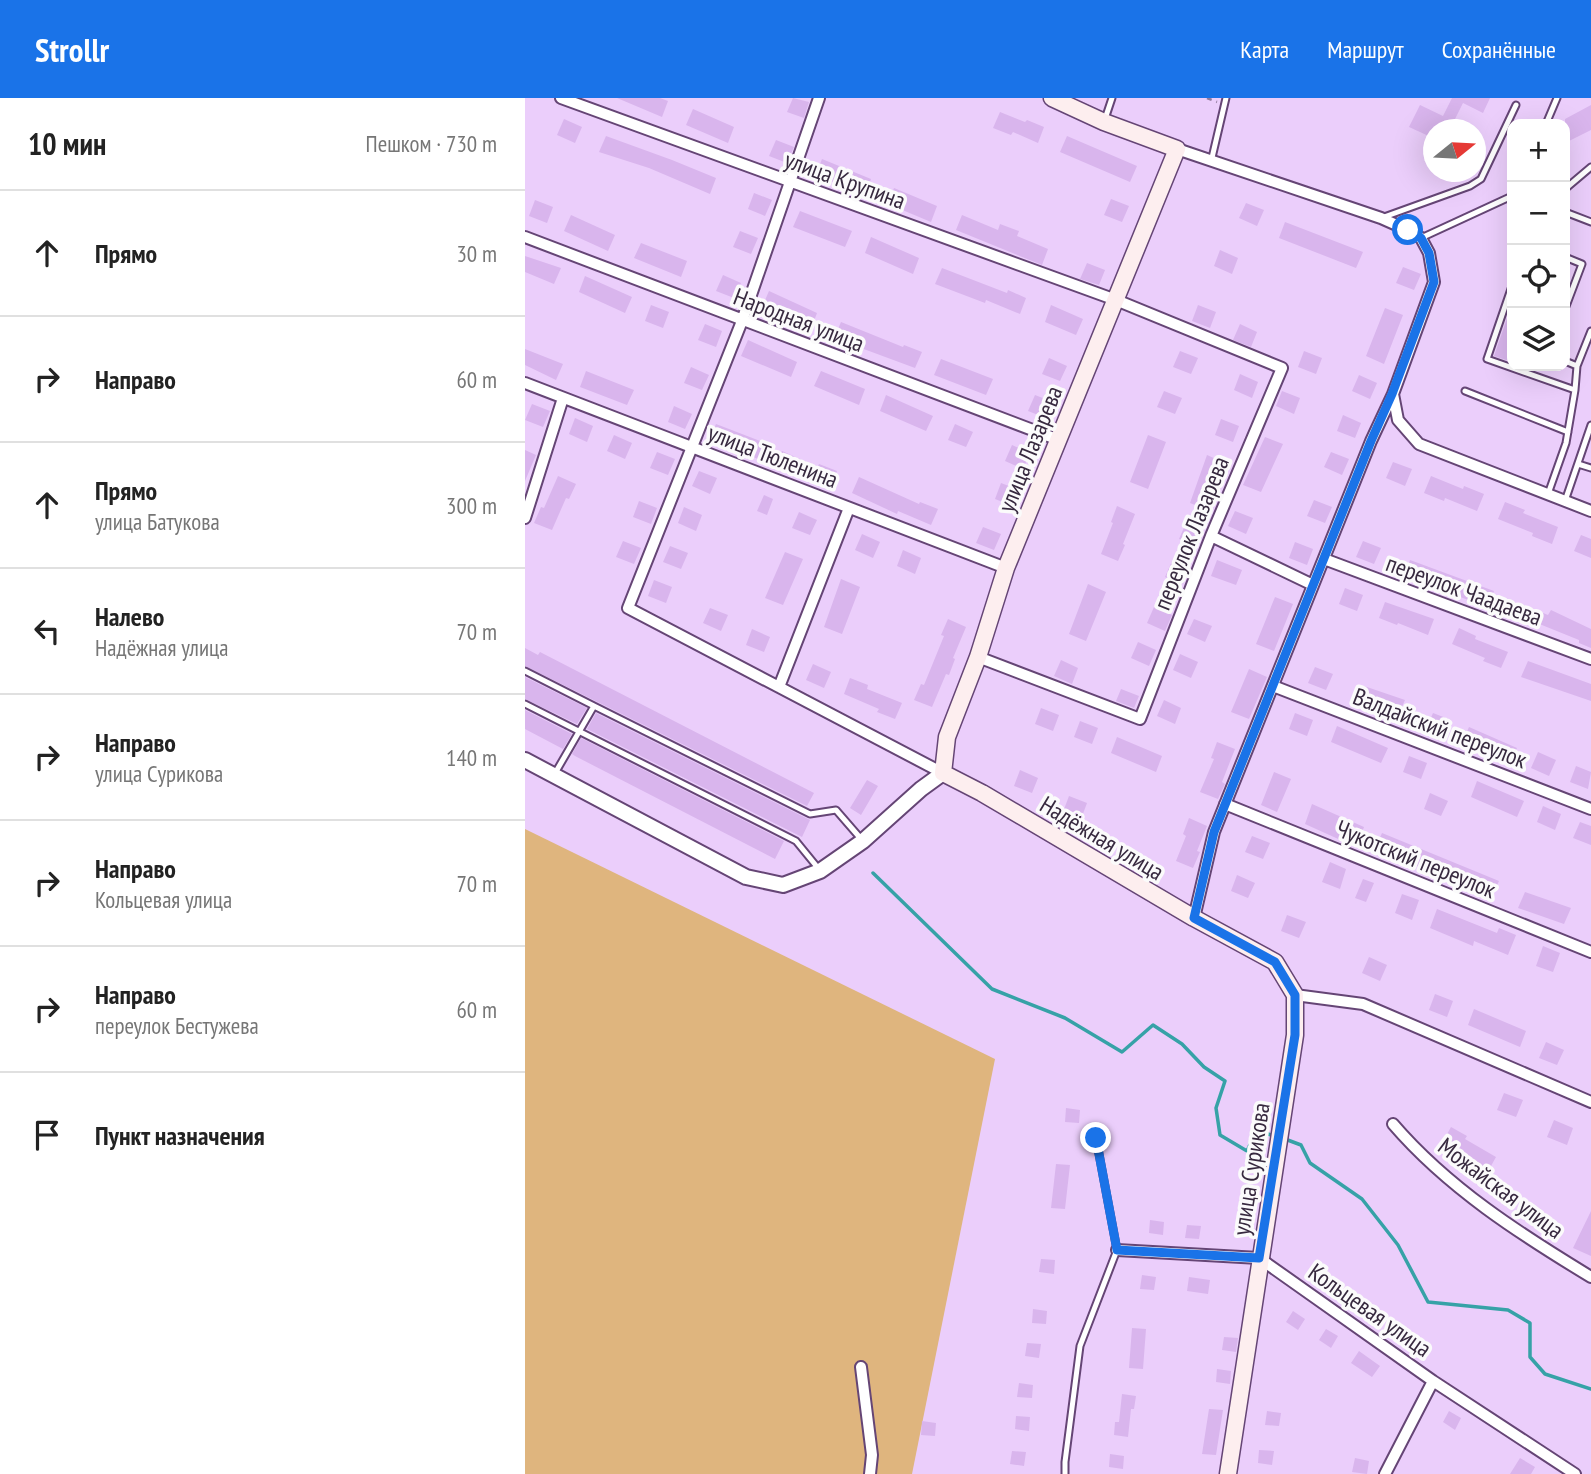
<!DOCTYPE html>
<html lang="ru">
<head>
<meta charset="utf-8">
<style>
	:root { --surface:#fff; --page:#f2f2f2; --text:#222; --muted:#767676; --line:#e0e0e0; --accent:#1a73e8 }
	body { margin:0; font-family:"PT Sans Narrow",sans-serif; background:var(--page); color:var(--text) }
	.controls { position:absolute; right:21px; top:21px; display:grid; overflow:hidden; border-radius:14px; box-shadow:0 7px 28px #0002 }
	.controls button { width:63px; height:63px; display:grid; place-items:center; padding:0; border:0; border-bottom:2px solid var(--line); background:var(--surface); color:var(--text); font:35px sans-serif }
	.compass { position:absolute; left:898px; top:21px; width:63px; height:63px; border-radius:50%; background:var(--surface); box-shadow:0 7px 28px #0002; rotate:72deg }
	.stop { position:absolute; width:21px; height:21px; margin:-16px; border:5px solid #1a73e8; border-radius:50%; background:#fff }
	.stop.end { background:#1a73e8; border-color:#fff; box-shadow:0 2px 7px #0008 }
	.list { margin:0; padding:0; list-style:none }
	h2 { display:flex; justify-content:space-between; align-items:center; height:91px; margin:0; padding:0 28px; font-size:30px }
	h2 small { font-size:23px; font-weight:400; color:var(--muted) }
	.list li { display:grid; grid-template-columns:46px 1fr auto; gap:21px; align-items:center; box-sizing:border-box; height:126px; padding:0 28px; border-top:2px solid var(--line) }
	.list b { display:block; font-size:26px; white-space:nowrap }
	.list p { margin:0; font-size:23px; white-space:nowrap; color:var(--muted) }
	.list em { font-size:23px; font-style:normal; color:var(--muted) }
	.icon { flex:none; width:38px; height:38px; fill:none; stroke:currentColor; stroke-width:2; stroke-linecap:round; stroke-linejoin:round }
	.map { position:relative; flex:none; width:1066px; height:1376px; overflow:hidden }
	header { display:flex; align-items:center; gap:42px; box-sizing:border-box; height:98px; padding:0 35px; background:var(--accent); color:#fff }
	header strong { font-size:33px }
	nav { display:flex; gap:38px; margin-inline-start:auto; font-size:24px }
	main { display:flex }
	aside { flex:1; background:var(--surface) }
	.map>svg:first-child { display:block }
</style>
</head>
<body>
<header>
<strong>Strollr</strong>
<nav><a>Карта</a><a>Маршрут</a><a>Сохранённые</a></nav>
</header>
<main>
<aside>
<h2>10 мин<small>Пешком · 730 m</small></h2>
<ul class="list">
<li><svg class="icon" aria-label="ahead" viewBox="0 0 24 24"><path d="M12 20V5M6 11l6-6 6 6"/></svg><div><b>Прямо</b></div><em>30 m</em></li>
<li><svg class="icon" aria-label="right" viewBox="0 0 24 24"><path d="M7 20v-9h11M14 6l5 5-5 5"/></svg><div><b>Направо</b></div><em>60 m</em></li>
<li><svg class="icon" aria-label="ahead" viewBox="0 0 24 24"><path d="M12 20V5M6 11l6-6 6 6"/></svg><div><b>Прямо</b><p>улица Батукова</p></div><em>300 m</em></li>
<li><svg class="icon" aria-label="left" viewBox="0 0 24 24"><path d="M17 20v-9H6M10 6l-5 5 5 5"/></svg><div><b>Налево</b><p>Надёжная улица</p></div><em>70 m</em></li>
<li><svg class="icon" aria-label="right" viewBox="0 0 24 24"><path d="M7 20v-9h11M14 6l5 5-5 5"/></svg><div><b>Направо</b><p>улица Сурикова</p></div><em>140 m</em></li>
<li><svg class="icon" aria-label="right" viewBox="0 0 24 24"><path d="M7 20v-9h11M14 6l5 5-5 5"/></svg><div><b>Направо</b><p>Кольцевая улица</p></div><em>70 m</em></li>
<li><svg class="icon" aria-label="right" viewBox="0 0 24 24"><path d="M7 20v-9h11M14 6l5 5-5 5"/></svg><div><b>Направо</b><p>переулок Бестужева</p></div><em>60 m</em></li>
<li><svg class="icon" aria-label="arrive" viewBox="0 0 24 24"><path d="M6 21V4h12l-3 4 3 4H6"/></svg><div><b>Пункт назначения</b></div></li>
</ul>
</aside>
<div class="map">
<svg width="1066" height="1376" viewBox="0 0 1066 1376">
	<rect width="100%" height="100%" fill="#ebcefb"/>
	<path fill="#dfb57e" d="M0,731L470,961L387,1376H0Z"/>
	<g fill="none" stroke-linecap="round" stroke-linejoin="round">
		<path stroke="#36a2a7" stroke-width="3.5" d="M348,775L467,891L540,920L597,954L628,927L657,946L679,969L700,983L691,1010L695,1037L722,1053L732,1032L749,1038
			M760,1041L776,1047L785,1065L837,1101L873,1147L903,1204L983,1212L1005,1225V1259L1020,1276L1066,1291"/>
	</g>
	<path fill="#d9b5ed" d="M92,0H135L143,3L137,19Z
		M268,0L284,4L279,20L262,14Z
		M927,0H965L958,15L938,5L929,23L947,32H908V40L884,29L895,7L918,18Z
		M1066,7V32L1040,45V21Z
		M168,11L209,29L203,45L161,27Z
		M475,14L500,24L502,22L519,29L513,45L488,34L486,37L468,30Z
		M39,21L57,29L50,45L32,37Z
		M81,38L147,62L191,80L185,96L124,70L74,54Z
		M542,38L612,68L605,84L535,54Z
		M251,42L269,49L262,65L244,58Z
		M297,61L346,81L340,97L291,77Z
		M369,90L412,108L406,124L363,106Z
		M229,95L247,102L240,118L223,111Z
		M586,101L604,108L597,124L579,117Z
		M10,102L28,109L22,125L4,118Z
		M721,105L739,112L732,128L714,120Z
		M275,113L327,133L320,149L268,129Z
		M46,117L90,137L83,153L39,133Z
		M437,117L473,132L475,126L494,133L492,138L523,151L517,167L431,132Z
		M760,124L838,154L831,170L754,140Z
		M215,133L233,140L226,156L208,149Z
		M346,139L394,160L388,176L340,155Z
		M116,145L162,163L156,179L109,160Z
		M695,152L713,160L707,176L689,168Z
		M0,158L36,170L29,186L0,174Z
		M562,165L580,172L574,187L555,181Z
		M878,169L896,176L889,192L871,185Z
		M417,170L482,195L483,192L501,200L495,216L461,202L460,205L410,186Z
		M198,177L216,185L209,200L191,193Z
		M60,178L107,199L100,215L54,194Z
		M244,193L292,215L286,231L237,209Z
		M987,206V264L969,258Z
		M126,207L144,214L138,230L120,223Z
		M526,207L558,221L551,237L520,224Z
		M673,207L691,214L685,230L667,223Z
		M860,210L878,217L859,266L841,258Z
		M316,224L378,249L379,247L397,254L390,270L309,240Z
		M180,226L197,233L191,249L173,242Z
		M715,226L732,234L726,249L708,242Z
		M223,242L272,264L266,279L216,258Z
		M0,251L38,266L31,282L0,267Z
		M655,253L673,260L666,276L648,269Z
		M779,253L797,260L791,276L773,269Z
		M524,260L542,268L535,283L517,276Z
		M416,261L468,281L461,297L409,277Z
		M166,269L184,277L177,292L159,285Z
		M61,273L109,292L102,307L55,289Z
		M296,273L340,291L334,307L289,288Z
		M715,276L733,284L727,300L709,292Z
		M834,277L852,285L845,301L827,293Z
		M639,293L657,300L650,316L632,309Z
		M757,293L775,300L769,316L751,308Z
		M361,297L408,318L401,333L355,313Z
		M510,297L528,304L521,320L503,313Z
		M7,306L25,313L18,329L0,322Z
		M149,308L167,316L160,331L143,324Z
		M818,317L836,325L830,340L812,333Z
		M50,320L68,328L62,344L44,336Z
		M696,321L714,328L708,344L690,337Z
		M191,326L240,345L233,361L184,342Z
		M430,326L448,334L441,349L423,342Z
		M89,337L107,345L100,361L82,353Z
		M623,337L641,344L623,391L605,384Z
		M740,339L758,346L736,394L718,387Z
		M487,347L505,355L498,371L480,363Z
		M0,352L11,357L0,383Z
		M257,353L275,361L269,376L251,369Z
		M132,354L150,361L143,377L125,370Z
		M806,354L824,361L817,377L799,369Z
		M682,357L700,365L683,412L665,405Z
		M868,364L887,371L880,388L861,380Z
		M294,366L312,373L306,389L288,382Z
		M174,373L192,380L185,396L167,388Z
		M33,378L51,386L44,401L41,400L27,432L9,425L16,409L19,410Z
		M906,378L938,391L939,388L959,396L952,413L920,400L919,403L899,395Z
		M334,379L394,406L395,404L413,411L406,427L373,413L372,416L327,395Z
		M476,385L494,392L488,408L470,401Z
		M239,397L248,401L242,417L232,413Z
		M789,402L807,409L800,425L782,418Z
		M114,403L132,410L126,426L108,419Z
		M980,404L1000,412L998,415L1033,429L1027,446L1007,438L1008,435L973,421Z
		M592,408L610,416L598,446L600,447L593,463L576,456L588,425L586,424Z
		M159,409L177,417L171,433L153,425Z
		M710,413L728,420L721,436L703,428Z
		M274,414L292,422L285,437L267,430Z
		M661,425L678,433L672,448L654,441Z
		M458,429L476,436L469,452L451,445Z
		M337,436L355,444L348,460L330,452Z
		M1056,437L1066,441V460L1049,453Z
		M98,443L116,450L109,466L91,459Z
		M838,443L856,450L849,466L831,459Z
		M770,444L788,451L782,467L764,460Z
		M145,448L163,455L156,471L138,464Z
		M378,452L396,460L390,476L372,468Z
		M260,454L278,461L258,507L240,500Z
		M692,462L717,472L711,487L686,478Z
		M885,462L969,493L962,509L879,478Z
		M647,463L664,470L658,486L640,479Z
		M316,481L335,489L317,536L299,529Z
		M129,482L147,489L141,505L123,498Z
		M563,486L581,494L561,543L544,536Z
		M820,490L838,497L832,513L814,506Z
		M750,499L768,506L749,553L731,546Z
		M860,504L909,521L903,537L873,525L872,527L854,520Z
		M994,505L1023,517L1026,512L1066,531V550L1054,545V542L1007,523L1005,528L987,521Z
		M629,509L647,517L640,533L622,525Z
		M185,510L203,517L196,533L178,525Z
		M423,521L441,529L428,560L430,561L424,577L421,576L407,609L389,602L396,586L399,587L419,538L416,537Z
		M669,521L687,528L680,544L662,536Z
		M934,530L951,538L950,541L983,554L976,570L958,563L960,560L927,546Z
		M227,531L245,539L239,554L221,547Z
		M613,544L631,552L624,568L606,560Z
		M0,550L13,557L15,554L289,695L282,708L0,568Z
		M655,556L673,564L666,580L648,572Z
		M536,562L553,570L547,586L529,578Z
		M1003,563L1066,586V603L996,579Z
		M288,566L306,574L299,590L281,582Z
		M790,569L808,576L801,592L783,585Z
		M724,571L742,579L724,621L706,614Z
		M0,579L62,610L52,626L0,601Z
		M325,580L343,587L342,591L377,605L370,621L352,614L354,611L319,596Z
		M836,587L880,602L873,618L829,602Z
		M596,591L614,598L609,610L591,603Z
		M639,602L656,610L650,626L632,618Z
		M516,610L534,617L528,633L510,626Z
		M0,612L47,636L38,651L0,631Z
		M71,615L285,722L277,739L62,631Z
		M770,615L788,622L782,638L764,631Z
		M908,615L926,622L919,638L901,631Z
		M555,623L573,630L567,646L549,639Z
		M812,628L863,650L856,665L806,644Z
		M944,629L992,650L985,666L937,645Z
		M592,639L637,658L631,674L586,655Z
		M56,640L259,743L250,761L50,658L47,656Z
		M692,644L710,651L697,684L700,686L693,701L675,694L689,661L686,660Z
		M1013,654L1031,662L1024,678L1006,670Z
		M884,658L902,665L896,681L878,674Z
		M1051,668L1066,674L1063,691L1045,684Z
		M495,672L513,680L507,695L489,688Z
		M749,674L766,681L752,714L736,707Z
		M342,682L353,688L336,717L325,710Z
		M952,683L999,703L992,719L946,699Z
		M905,695L923,703L916,718L899,711Z
		M544,698L562,705L556,721L538,714Z
		M787,706L839,729L831,749L780,726Z
		M1018,708L1036,716L1030,732L1012,724Z
		M664,720L682,728L672,753L675,754L668,770L651,763L661,738L658,736Z
		M1055,724L1066,728V747L1048,740Z
		M857,735L974,783L967,799L850,751Z
		M727,738L745,745L738,761L720,754Z
		M805,764L821,771L815,791L797,784Z
		M712,777L730,785L723,800L706,793Z
		M838,781L849,785L841,804L830,800Z
		M1000,794L1046,810L1039,826L993,810Z
		M877,796L894,802L887,822L870,815Z
		M912,811L972,835L974,830L991,837L983,857L949,843L948,848L905,830Z
		M762,817L781,824L774,840L756,833Z
		M1018,848L1035,855L1028,874L1011,868Z
		M844,859L862,867L855,883L837,875Z
		M910,896L928,903L922,919L904,912Z
		M949,911L1001,933L995,949L943,927Z
		M1021,944L1039,952L1032,967L1014,960Z
		M979,995L998,1002L991,1019L972,1012Z
		M541,1010L555,1012L554,1025L540,1024Z
		M1029,1022L1048,1030L1042,1047L1022,1039Z
		M926,1029L942,1038L940,1041L971,1059L961,1077L945,1068L947,1065L916,1047Z
		M531,1066L545,1067L540,1111L526,1110Z
		M1066,1113V1158L1048,1150Z
		M625,1122L639,1124L638,1137L624,1135Z
		M662,1127L676,1128L674,1141L660,1140Z
		M516,1161L530,1162L529,1176L514,1174Z
		M617,1177L631,1179L629,1192L615,1191Z
		M664,1179L685,1182L683,1196L662,1193Z
		M508,1211L522,1213L521,1226L507,1225Z
		M768,1213L780,1221L773,1232L761,1224Z
		M607,1230L621,1231L618,1271L604,1270Z
		M801,1231L813,1238L806,1250L794,1242Z
		M699,1239L713,1240L711,1254L697,1252Z
		M502,1245L516,1246L514,1260L500,1258Z
		M834,1253L855,1268L847,1279L826,1265Z
		M692,1271L706,1273L705,1286L691,1284Z
		M494,1285L508,1287L507,1300L492,1299Z
		M597,1296L611,1298L609,1311H606L603,1339L589,1337L590,1324H594Z
		M684,1311L698,1312L691,1357L677,1356Z
		M742,1313L756,1315L754,1328L740,1327Z
		M924,1313L936,1320L930,1332L918,1324Z
		M491,1318L505,1319L504,1333L490,1331Z
		M397,1323L411,1325L410,1338L396,1337Z
		M734,1352L749,1353L747,1367L733,1365Z
		M487,1353L501,1354L499,1368L485,1366Z
		M585,1356L599,1358L598,1371L584,1369Z
		M830,1360L844,1363L842,1376L827,1374Z
		M995,1360L1010,1369L1006,1376H985Z"/>
	<g fill="none" stroke-linecap="round" stroke-linejoin="round">
		<g stroke="#654575" stroke-width="9">
			<path id="service" d="M580,21L587,0
				M1021,26L1032,0
				M686,64L701,0
				M1040,91L1066,69
				M1040,114L1066,124
				M859,119L945,88L956,81L991,7
				M896,140L987,98
				M1040,159L1057,166L1040,211
				M987,188L962,261L1050,292L1041,345L1023,396
				M1040,263L1052,268L1066,233
				M1050,292L1052,268
				M940,293L1043,334
				M1053,366L1066,370
				M1040,403L1066,327
				M0,573L69,608L29,677
				M0,606L271,743L293,770
				M69,608L285,716L311,712L337,742
				M540,1376V1364L555,1248L592,1152L571,1040"/>
		</g>
		<g stroke="#654575" stroke-width="14">
			<path id="minor" d="M36,0L591,202L757,270L686,438L615,621L453,559
				M294,0L217,223L103,510L418,675
				M652,51L856,120L883,132L896,140L904,155L909,184L868,296L873,322L894,346L1066,413
				M0,139L534,342
				M0,285L481,470
				M0,420L38,300
				M686,438L788,487
				M799,461L1066,561
				M748,588L1066,711
				M254,589L324,410
				M700,706L1066,854
				M669,820L689,734L846,343L868,296
				M770,897L838,906L1066,1004
				M868,1026C923,1090 995,1136 1066,1179
				M592,1152L734,1160L908,1283L1050,1376
				M336,1269L347,1357L345,1376
				M860,1376L908,1283"/>
		</g>
		<g stroke="#654575" stroke-width="18">
			<path id="tertiary" d="M0,662L221,779L258,787L295,773L338,743L396,691L418,675"/>
		</g>
		<g stroke="#654575" stroke-width="19">
			<path id="secondary" d="M527,0L579,24L652,51L481,470L453,559L422,639L418,675L457,695L669,820L750,864L770,897V937L703,1376"/>
		</g>
		<path stroke="#8f7a9b" stroke-width="2.5" stroke-dasharray="5 5" stroke-linecap="butt" d="M682,0L692,4"/>
		<use href="#service" stroke="#fff" stroke-width="5"/>
		<use href="#minor" stroke="#fff" stroke-width="10"/>
		<use href="#tertiary" stroke="#fff" stroke-width="14"/>
		<use href="#secondary" stroke="#fdeeef" stroke-width="16"/>
	</g>
	<g fill="none" stroke-linecap="round" stroke-linejoin="round">
		<path stroke="#1a73e8" stroke-width="9" d="M571,1040L592,1152L734,1160L770,937V897L750,864L669,820L689,734L846,343L867,296L909,184L904,155L896,140L883,132"/>
	</g>
	<g text-anchor="middle" dominant-baseline="central" stroke-width="7" stroke-linejoin="round" paint-order="stroke">
		<g font-size="24" fill="#37293f" stroke="#fbfbfb">
			<text transform="translate(320 82) rotate(20)">улица Крупина</text>
			<text transform="translate(274 222) rotate(21)">Народная улица</text>
			<text transform="translate(505 351) rotate(-68)">улица Лазарева</text>
			<text transform="translate(248 358) rotate(21)">улица Тюленина</text>
			<text transform="translate(666 435) rotate(-68)">переулок Лазарева</text>
			<text transform="translate(939 492) rotate(20)">переулок Чаадаева</text>
			<text transform="translate(915 630) rotate(21)">Валдайский переулок</text>
			<text transform="translate(577 740) rotate(31)">Надёжная улица</text>
			<text transform="translate(891 761) rotate(22)">Чукотский переулок</text>
			<text transform="translate(726 1071) rotate(-81)">улица Сурикова</text>
			<text transform="translate(976 1090) rotate(37)">Можайская улица</text>
			<text transform="translate(845 1212) rotate(35)">Кольцевая улица</text>
		</g>
	</g>
</svg>
<div class="controls">
<button>+</button>
<button>−</button>
<button><svg class="icon" aria-label="locate" viewBox="0 0 24 24"><circle cx="12" cy="12" r="6"/><path d="M12 2v4M12 18v4M2 12h4M18 12h4"/></svg></button>
<button><svg class="icon" aria-label="layers" viewBox="0 0 24 24"><path d="M12 4l9 5-9 5-9-5zM3 14l9 5 9-5"/></svg></button>
</div>
<svg class="compass" viewBox="-18 -18 36 36"><path d="M0-13l5 13h-10z" fill="#e53935"/><path d="M0 13l5-13h-10z" fill="#767676"/></svg>
<div class="stop" style="left:883px;top:132px"></div>
<div class="stop end" style="left:571px;top:1040px"></div>
</div>
</main>
</body>
</html>
